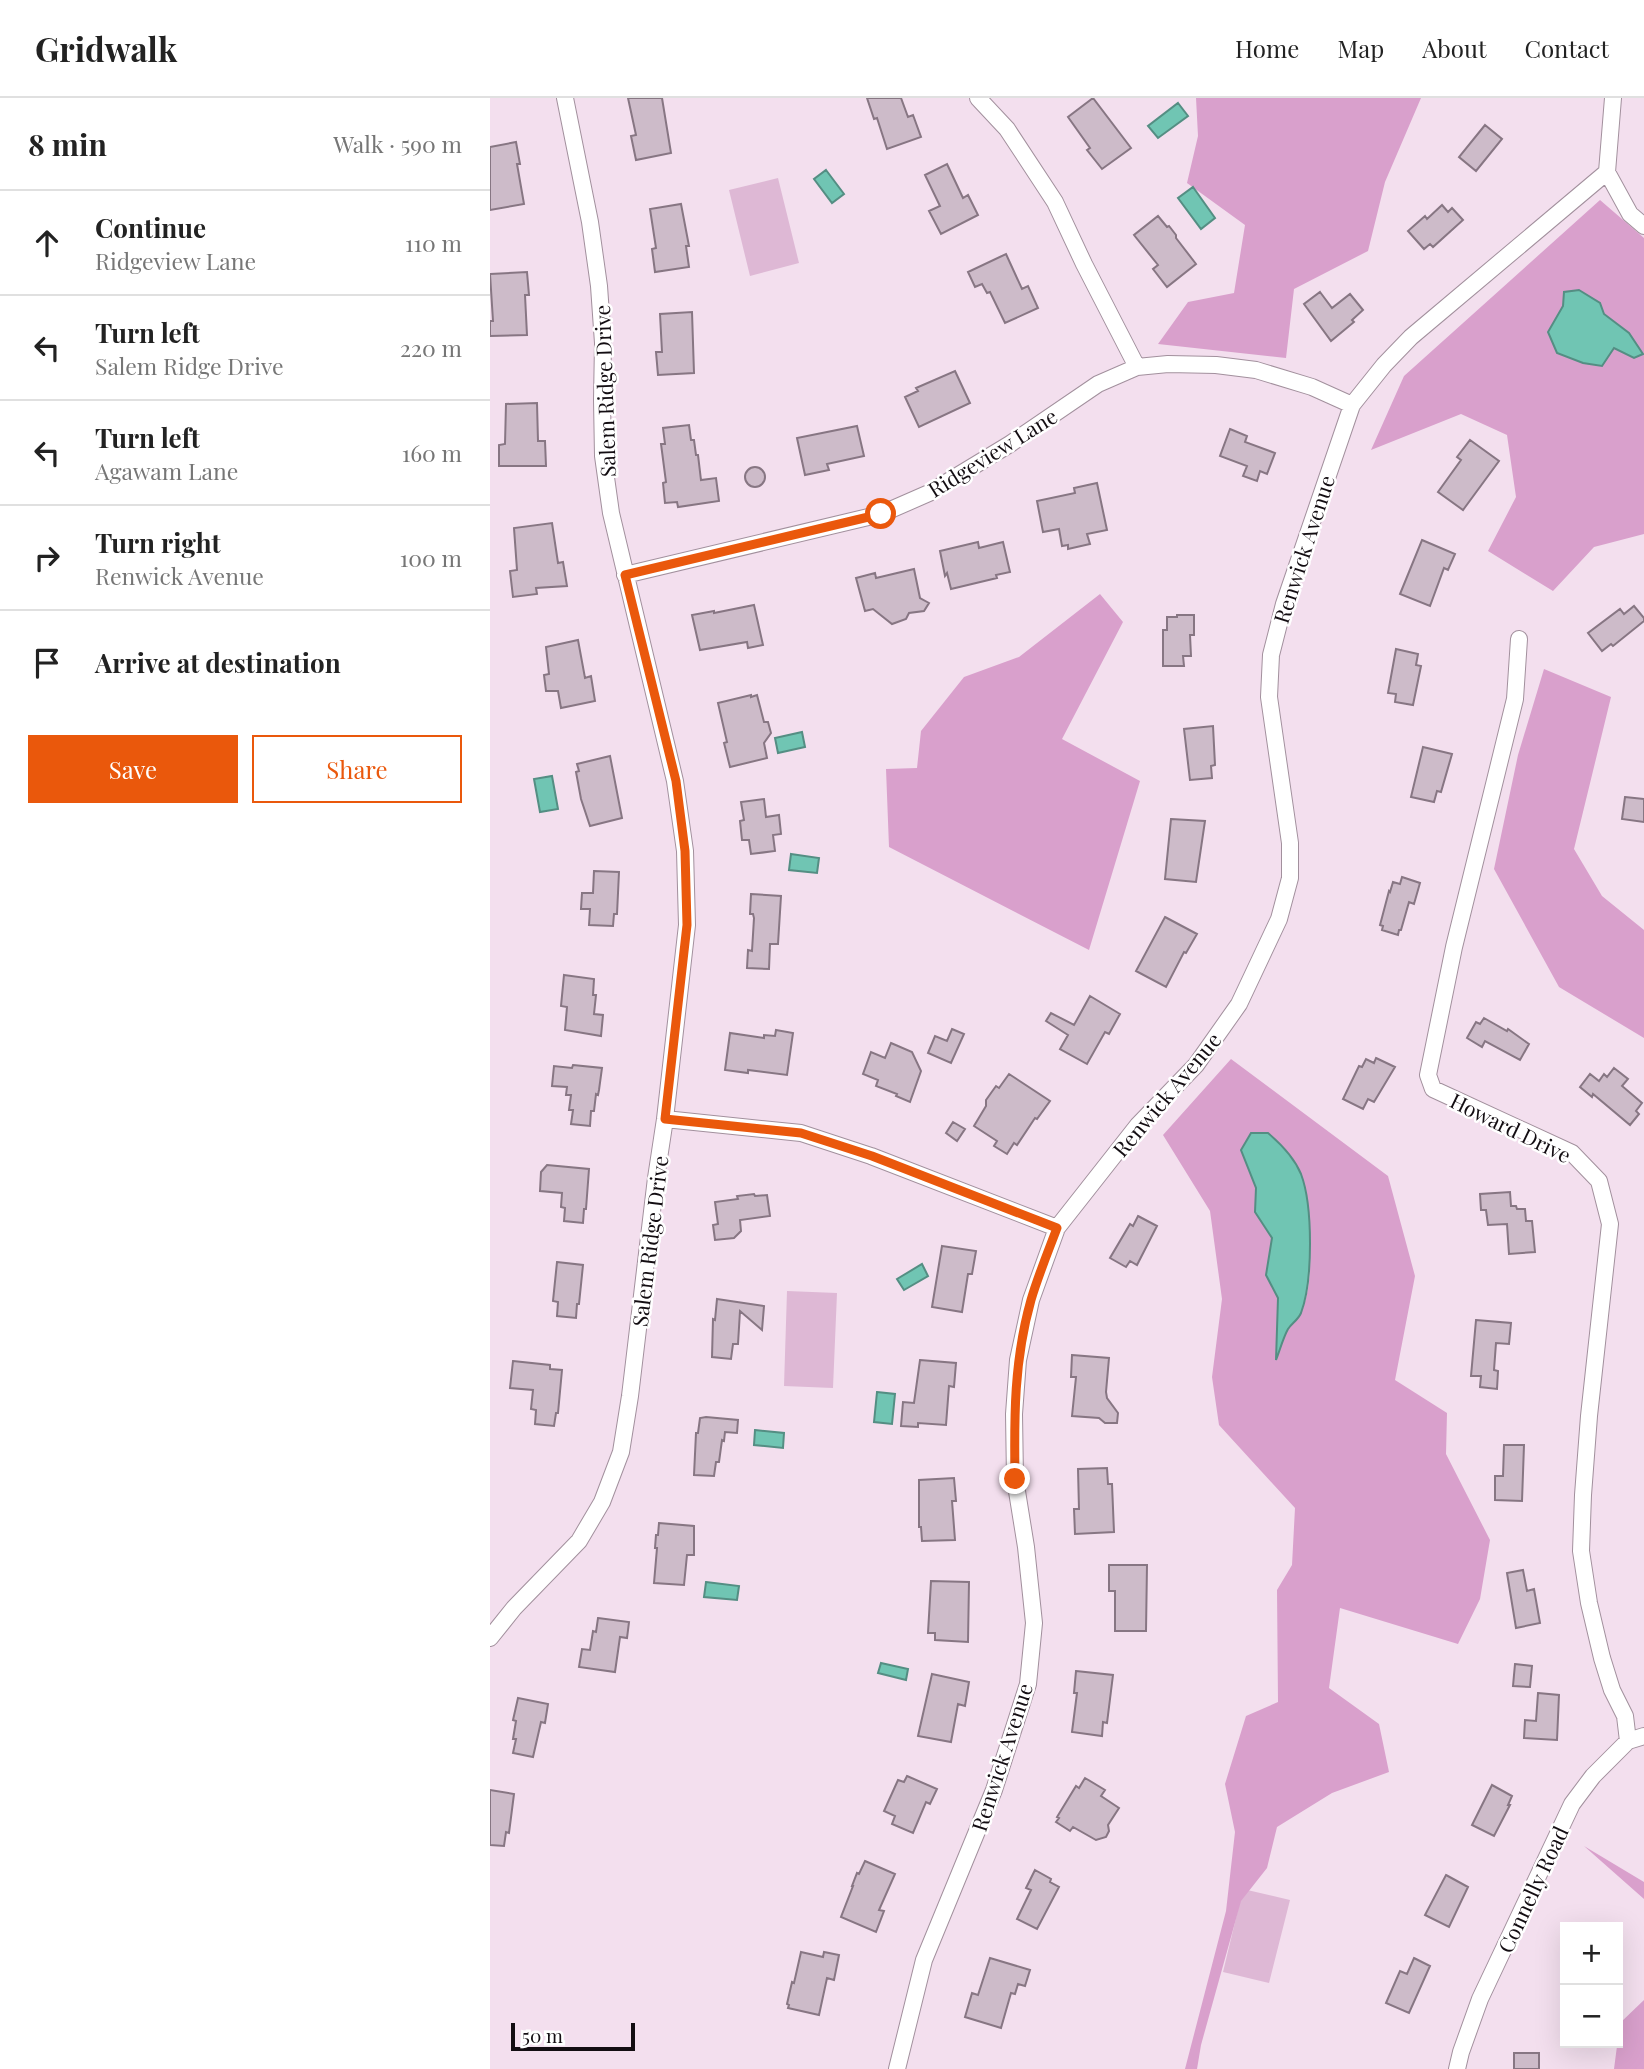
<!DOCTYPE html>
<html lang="en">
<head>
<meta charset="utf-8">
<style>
	:root { --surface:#fff; --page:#f2f2f2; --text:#222; --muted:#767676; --line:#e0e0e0; --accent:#ea580c }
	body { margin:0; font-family:"Playfair Display",serif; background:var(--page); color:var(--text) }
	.controls { position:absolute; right:21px; bottom:21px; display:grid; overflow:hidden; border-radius:0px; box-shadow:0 7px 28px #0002 }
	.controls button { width:63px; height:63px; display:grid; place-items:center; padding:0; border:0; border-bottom:2px solid var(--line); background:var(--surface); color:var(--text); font:35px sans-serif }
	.scale { position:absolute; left:21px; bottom:18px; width:124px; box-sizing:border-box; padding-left:7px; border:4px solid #130d12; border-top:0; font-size:19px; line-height:24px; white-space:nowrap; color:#130d12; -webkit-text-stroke:5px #fff; paint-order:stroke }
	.stop { position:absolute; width:21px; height:21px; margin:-16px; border:5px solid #ea580c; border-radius:50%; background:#fff }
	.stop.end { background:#ea580c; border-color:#fff; box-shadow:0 2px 7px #0008 }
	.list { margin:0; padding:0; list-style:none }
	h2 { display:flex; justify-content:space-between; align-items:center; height:91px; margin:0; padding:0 28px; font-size:30px }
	h2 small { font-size:23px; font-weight:400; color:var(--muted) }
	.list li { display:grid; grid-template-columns:46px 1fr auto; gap:21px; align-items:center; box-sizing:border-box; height:105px; padding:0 28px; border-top:2px solid var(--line) }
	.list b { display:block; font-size:26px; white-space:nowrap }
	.list p { margin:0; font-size:23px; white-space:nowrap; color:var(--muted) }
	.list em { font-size:23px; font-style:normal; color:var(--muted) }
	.actions { display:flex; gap:14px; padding:21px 28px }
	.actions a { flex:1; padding:16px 0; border:2px solid var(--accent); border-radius:0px; text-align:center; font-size:24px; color:var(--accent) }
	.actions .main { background:var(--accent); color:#fff }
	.icon { flex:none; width:38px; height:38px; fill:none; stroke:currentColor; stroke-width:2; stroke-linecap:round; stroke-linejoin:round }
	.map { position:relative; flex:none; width:1154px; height:1971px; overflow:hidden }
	header { display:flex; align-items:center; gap:42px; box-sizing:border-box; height:98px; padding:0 35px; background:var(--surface); border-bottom:2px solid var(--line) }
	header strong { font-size:33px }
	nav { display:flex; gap:38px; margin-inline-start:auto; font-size:24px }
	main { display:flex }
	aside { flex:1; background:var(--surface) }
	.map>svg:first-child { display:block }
</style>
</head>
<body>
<header>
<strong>Gridwalk</strong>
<nav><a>Home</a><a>Map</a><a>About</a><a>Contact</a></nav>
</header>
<main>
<aside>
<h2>8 min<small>Walk · 590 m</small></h2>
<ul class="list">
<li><svg class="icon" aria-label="ahead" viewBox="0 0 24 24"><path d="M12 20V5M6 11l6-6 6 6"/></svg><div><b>Continue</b><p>Ridgeview Lane</p></div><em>110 m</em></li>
<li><svg class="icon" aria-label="left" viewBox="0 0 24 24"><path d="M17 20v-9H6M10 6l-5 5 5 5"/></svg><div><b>Turn left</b><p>Salem Ridge Drive</p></div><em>220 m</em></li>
<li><svg class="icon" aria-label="left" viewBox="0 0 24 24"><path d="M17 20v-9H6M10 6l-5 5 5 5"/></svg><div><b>Turn left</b><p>Agawam Lane</p></div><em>160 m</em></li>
<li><svg class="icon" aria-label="right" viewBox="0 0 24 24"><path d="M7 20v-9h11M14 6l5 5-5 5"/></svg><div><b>Turn right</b><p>Renwick Avenue</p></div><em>100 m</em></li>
<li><svg class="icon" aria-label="arrive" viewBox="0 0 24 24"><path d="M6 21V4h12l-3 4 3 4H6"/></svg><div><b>Arrive at destination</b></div></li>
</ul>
<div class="actions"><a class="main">Save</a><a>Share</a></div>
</aside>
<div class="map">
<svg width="1154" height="1971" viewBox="0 0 1154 1971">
	<rect width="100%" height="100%" fill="#f3dfee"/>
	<path fill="#deb8d5" d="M288,80L309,165L260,178L239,92Z
		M297,1193L347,1195L343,1290L294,1288Z
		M753,1791L800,1802L779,1885L733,1874Z"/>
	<path fill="#d9a0cc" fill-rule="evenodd" d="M706,0H931L895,84L878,153L804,191L796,260L668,246L698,204L744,195L755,127L697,85L708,38Z
		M1110,102L1154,140V436L1104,449L1063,493L998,453L1026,399L1017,337L971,316L881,352L914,278ZM1089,192L1110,205L1114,216L1139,235L1144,260L1124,250L1064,224L1073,208L1074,194Z
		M610,496L633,524L572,641L650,683L599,852L399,749L396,671L427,670L431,633L474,579L529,559Z
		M1054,571L1121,599L1084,751L1112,798L1154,832V940L1069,889L1004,771L1028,657Z
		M741,961L898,1078L925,1178L905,1282L957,1315L956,1356L1000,1442L990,1501L968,1546L850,1510L839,1590L889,1626L899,1674L842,1695L787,1729L777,1770L751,1803L711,1947L707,1971H695L736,1813L745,1734L735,1686L756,1618L788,1604L787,1492L802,1467L805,1410L729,1327L722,1279L732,1201L720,1113L673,1037ZM811,1077C818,1115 828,1181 810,1217C807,1223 800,1227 797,1233C793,1241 790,1250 786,1259L788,1200L776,1177L782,1140L765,1114L766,1090Z
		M1094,1748L1154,1784V1801Z
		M1154,1902V1971H1124L1130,1925Z"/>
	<path fill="#70c5b3" stroke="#548e83" stroke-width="2" d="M688,5L698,18L668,40L658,28Z
		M336,72L354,96L342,105L324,81Z
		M703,89L725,120L711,131L688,100Z
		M1089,192L1110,205L1114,216L1139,235L1153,256L1144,260L1124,250L1112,268L1093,265L1067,255L1058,234L1073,208L1074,194Z
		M312,634L315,649L288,655L285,640Z
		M62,678L68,711L50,714L44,681Z
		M301,756L329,760L327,775L299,772Z
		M761,1035H778C791,1046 804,1059 811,1076C823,1108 823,1183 811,1215C808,1222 802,1225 798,1231C793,1240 790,1252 786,1262L788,1200L776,1177L782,1140L765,1114L766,1090L751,1052Z
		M432,1166L438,1178L414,1192L407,1181Z
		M387,1294L405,1296L402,1326L384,1324Z
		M265,1332L294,1335L293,1350L264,1347Z
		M216,1484L249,1488L247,1502L214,1499Z
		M391,1565L418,1571L416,1582L388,1575Z"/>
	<path fill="#cdbbc9" stroke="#877683" stroke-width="2" d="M138,0H172L181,55L146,62L141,38L146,37Z
		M377,0H411L418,19L423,17L431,39L397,51L387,20L384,21Z
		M603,0L641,50L612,71L597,52L600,50L578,19Z
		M995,27L1012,41L986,73L969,59Z
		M26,44L30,66H27L34,106L0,112V49Z
		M457,66L473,100L478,97L488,117L451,136L439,113L450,108L435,77Z
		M191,106L199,148H196L199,169L165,174L162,151L166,150L160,111Z
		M952,107L958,114L962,110L973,122L943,149L940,146L934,151L918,133L935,118L937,121Z
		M668,118L677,129L679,128L686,137V140L706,166L677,189L663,171L668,167L644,137Z
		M516,156L532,191L538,188L548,210L515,225L500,194L497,195L492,186L485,189L478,174Z
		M37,174L39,197H35L37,237L0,238V223H3L0,176Z
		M830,194L842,210L860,196L873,212L862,222L864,224L841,243L814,206Z
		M202,214L204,275L168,277L166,254H172L170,216Z
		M465,273L480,305L429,329L415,299L428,293L426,290Z
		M47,305L48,343H55L56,368H9V347L15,346L16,306Z
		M199,327L201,342H204L206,357H208L211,382L226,380L229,403L188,409L187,404L175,405L173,385L176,384L171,346H175L173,330Z
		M367,328L374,358L337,366L339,372L315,377L307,340Z
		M740,331L757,338L755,344L785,355L777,376L770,373L767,383L753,378L757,368L730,358Z
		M980,342L1009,363L973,412L948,394L971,362L967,359Z
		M255 379a10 10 0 1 1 20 0a10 10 0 1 1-20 0Z
		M607,385L617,432L597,436L600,446L578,451V447L572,448L569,431L553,434L547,403L585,395L584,390Z
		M62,425L68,465L73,464L77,488L46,490L47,496L23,499L20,473L27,472L24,430Z
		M932,442L965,456L958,472L954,470L940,508L910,496Z
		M488,444L489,450L513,444L520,474L506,477L507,480L461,491L457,475L455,478L450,453Z
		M424,471L430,500L439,505L434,513L419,515L416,521L402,526L383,511L375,513L366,480L385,475L386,480Z
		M264,507L273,547L258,550L257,544L210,552L202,517L224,513V515Z
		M1144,508L1154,520V523L1123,548L1121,546L1112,553L1098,535L1130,511L1134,516Z
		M687,517H704V537H700L701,558H693L694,568H673V532H677V519H687Z
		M88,542L95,580L101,578L105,603L71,610L68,593H56L54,577L59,576L56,549Z
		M906,551L928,556L926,567L931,568L923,607L905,604L906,596L898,595Z
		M261,597V599L267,597L274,624H278L281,635L274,645L277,660L240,669L234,645L237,644L228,605Z
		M723,628L725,667L721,668L722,680L700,682L694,631Z
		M933,649L962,656L951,694L947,693L944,704L921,699Z
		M120,658L132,720L100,728L91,701L86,674L89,673L87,666Z
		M1135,699L1154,701V724L1132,721Z
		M274,701L276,719L289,717L291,736L283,737L285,753L261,756L259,742H252L250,723L254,722L251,704Z
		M681,721L715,723L706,784L675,781Z
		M104,773L129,774L127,816H124L123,828L99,827L100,811H91L92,795H103Z
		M912,779L930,785L924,806L919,804L911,832H909L908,837L892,832L893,828L890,827L899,793L900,794L903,784L910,786Z
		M261,796L291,798L288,846H280L279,871L257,870L258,852L262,853L264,820L263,816H260Z
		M675,819L707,836L696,855L694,854L676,889L646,873Z
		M74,877L104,881L103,897H106L104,916L113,917L111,938L75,932L77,909L71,908Z
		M600,898L630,916L619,936L615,934L597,966L570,951L578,937L556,923L561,915L584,927Z
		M994,920L1017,933L1018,931L1039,946L1030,962L995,943L992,949L977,940L986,924L990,926Z
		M462,931L474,936L461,965L438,955L445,938L457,943Z
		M286,932L303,935L297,977L258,972V975L235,972L240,935L274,940V937L285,938Z
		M401,945L422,954L431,973L420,1004L406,998L407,996L386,988L388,982L373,976L381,954L395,960Z
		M886,960L905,969L884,1004L878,1001L873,1011L853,1001L869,968L872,969L876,961L884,965Z
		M83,967L112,970L109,992L108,997L106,996L104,1013H101L100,1028L81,1026L83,1012H79L81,997H76L77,989L62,988L64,968L82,970Z
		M1124,970L1138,981L1132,988L1152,1005L1146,1013L1149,1016L1140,1027L1103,996L1102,999L1090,989L1100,976L1109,983L1114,976L1117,979Z
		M519,976L560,1003L547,1021L545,1020L527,1047L524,1045L517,1056L504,1048L507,1043L484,1028L496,1008V1002L506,988L509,990Z
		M463,1024L475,1031L467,1043L456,1035Z
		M57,1067L99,1071L96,1111H94L93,1125L74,1123L75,1110L71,1109L72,1095L50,1093L51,1074Z
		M1020,1094L1021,1108H1026L1027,1111H1035L1036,1123H1042L1045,1154L1019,1156L1017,1126L998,1127L996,1112H991L990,1096Z
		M264,1096L265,1098L277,1097L280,1118L250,1122L251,1133L244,1140L225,1142L223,1127L228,1126L225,1104L248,1101L247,1098Z
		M648,1118L667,1128L647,1167L640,1163L636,1169L620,1160L640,1126L643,1128Z
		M452,1148L486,1153L482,1176H478L472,1214L442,1209Z
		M67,1164L93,1167L89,1206H87L86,1220L67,1218L68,1204L63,1203Z
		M227,1201L274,1208L272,1232L250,1213L248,1246H243L241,1261L222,1259L223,1221L225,1222Z
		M986,1222L1021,1225L1019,1246L1006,1245L1004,1272L1008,1273L1007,1291L990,1289L991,1278H981Z
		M582,1257L619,1260L616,1294L617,1300L628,1315L627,1325H615L609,1320L582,1318L586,1279H581Z
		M430,1262L466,1265L464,1289L459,1288L456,1327L428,1325V1329L411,1328L413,1304L424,1305Z
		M23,1263L60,1267V1271L72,1272L68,1315H66L64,1328L45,1326L46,1312L41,1311L43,1292L20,1290Z
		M216,1319L248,1322L247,1335L235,1334L234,1343L232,1342L229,1364H226L224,1378L204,1377L206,1335H208L210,1320Z
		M1014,1347H1034L1032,1403L1005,1402V1378H1013Z
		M617,1370L618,1386H622L624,1434L585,1436L584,1411H589L588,1371Z
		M464,1380L466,1403H462L465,1442L432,1443L431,1429H429V1382Z
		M169,1425L204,1428V1457H197L194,1487L164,1485L167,1450H165L166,1437H168Z
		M619,1467H657L656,1533H625V1493H619Z
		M1033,1472L1037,1493L1044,1491L1050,1525L1026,1530L1017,1475Z
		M441,1483L479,1484L478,1544L445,1542V1535H438Z
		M108,1520L139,1524L137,1540L130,1539L125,1574L89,1569L92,1551L100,1552L103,1533L106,1534Z
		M1025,1566L1042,1568L1040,1589L1023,1588Z
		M586,1573L623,1577L617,1625L613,1624L612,1638L582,1634L587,1595H584Z
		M442,1576L479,1584L475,1608L468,1606L461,1644L428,1638Z
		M1048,1595L1069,1597L1067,1642L1034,1640L1035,1622L1046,1623Z
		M28,1600L58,1606L55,1625L51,1624L43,1659L23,1655L26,1641H23L26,1623L23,1622Z
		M417,1678L447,1691L440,1706L436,1704L423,1735L402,1726L405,1718L394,1713L408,1682L414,1684Z
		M595,1680L615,1692L611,1698L629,1710L618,1727L619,1733L616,1739L606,1742L583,1729L580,1733L566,1724L569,1720L567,1719L586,1688L589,1690Z
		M1002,1687L1022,1698L1018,1707H1020L1004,1738L982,1727Z
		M0,1692L24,1696L19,1735L16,1734L14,1748L0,1747Z
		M375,1763L405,1776L389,1812L394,1813L386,1834L351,1819L363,1788H362L367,1775L369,1776Z
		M545,1772L561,1781L560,1784L569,1789L547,1831L527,1821L541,1792L536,1790Z
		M956,1777L978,1789L959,1829L935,1817Z
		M311,1854L333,1859L334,1854L349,1857L344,1882L337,1880L329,1917L298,1910L299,1907L297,1906L302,1884L304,1885Z
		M500,1860L540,1872L535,1888L528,1886L525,1896L521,1895L511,1930L475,1919L482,1895L488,1897Z
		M924,1860L940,1868L919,1915L896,1905L910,1873L917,1876Z
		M1024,1955H1049V1971H1024Z"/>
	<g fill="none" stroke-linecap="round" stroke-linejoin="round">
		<g stroke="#a2909d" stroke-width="18">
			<path id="minor" d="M488,0L517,31L565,104L594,166L647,269
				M1123,0L1117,74L1140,116L1154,128
				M135,477L391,416L439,395L520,346L608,286L647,269L678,266L726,267L766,272L822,289L862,307
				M1029,541L1025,601L964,849L938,977L943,991L1082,1055L1109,1083L1120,1126L1099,1318L1093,1397L1091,1453L1099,1505L1112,1560L1122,1592L1135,1618L1138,1643
				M175,1021L311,1035L381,1058L567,1130
				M0,1540L24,1510L89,1443L112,1404L131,1354L140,1298L166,1080L175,1021L197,827L195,753L185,683L121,415L113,358L112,302L113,245L109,188L100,124L75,0
				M407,1971L434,1862L504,1692L538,1586L544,1525L536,1449L525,1381L524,1316L528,1262L541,1202L567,1130L648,1027L706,967L749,906L789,821L800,780V745L779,599L781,557L794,506L862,307L894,267L921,239L1117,74
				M967,1971L971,1954L990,1901L1082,1706L1103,1678L1138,1643L1154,1638"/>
		</g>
		<use href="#minor" stroke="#fff" stroke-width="16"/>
	</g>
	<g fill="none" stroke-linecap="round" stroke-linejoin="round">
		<path stroke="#ea580c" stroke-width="9" d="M391,416L135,477L186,683L195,753L197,827L175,1021L311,1035L382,1058L567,1130C558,1154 548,1178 541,1202C524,1262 524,1319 525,1381"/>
	</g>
	<g text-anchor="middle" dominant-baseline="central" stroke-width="5" stroke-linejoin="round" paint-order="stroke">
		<g font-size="21" fill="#130d12" stroke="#fff">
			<text transform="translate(114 293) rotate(-92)">Salem Ridge Drive</text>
			<text transform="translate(502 354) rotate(-32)">Ridgeview Lane</text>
			<text transform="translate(813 451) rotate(-72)">Renwick Avenue</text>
			<text transform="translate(676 996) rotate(-50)">Renwick Avenue</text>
			<text transform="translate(1021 1029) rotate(26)">Howard Drive</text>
			<text transform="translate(159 1143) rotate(-83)">Salem Ridge Drive</text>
			<text transform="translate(511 1659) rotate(-72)">Renwick Avenue</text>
			<text transform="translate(1042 1791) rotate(-65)">Connelly Road</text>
		</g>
	</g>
</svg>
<div class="controls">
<button>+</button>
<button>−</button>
</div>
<div class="scale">50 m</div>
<div class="stop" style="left:391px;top:416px"></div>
<div class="stop end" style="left:525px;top:1381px"></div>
</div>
</main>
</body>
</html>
